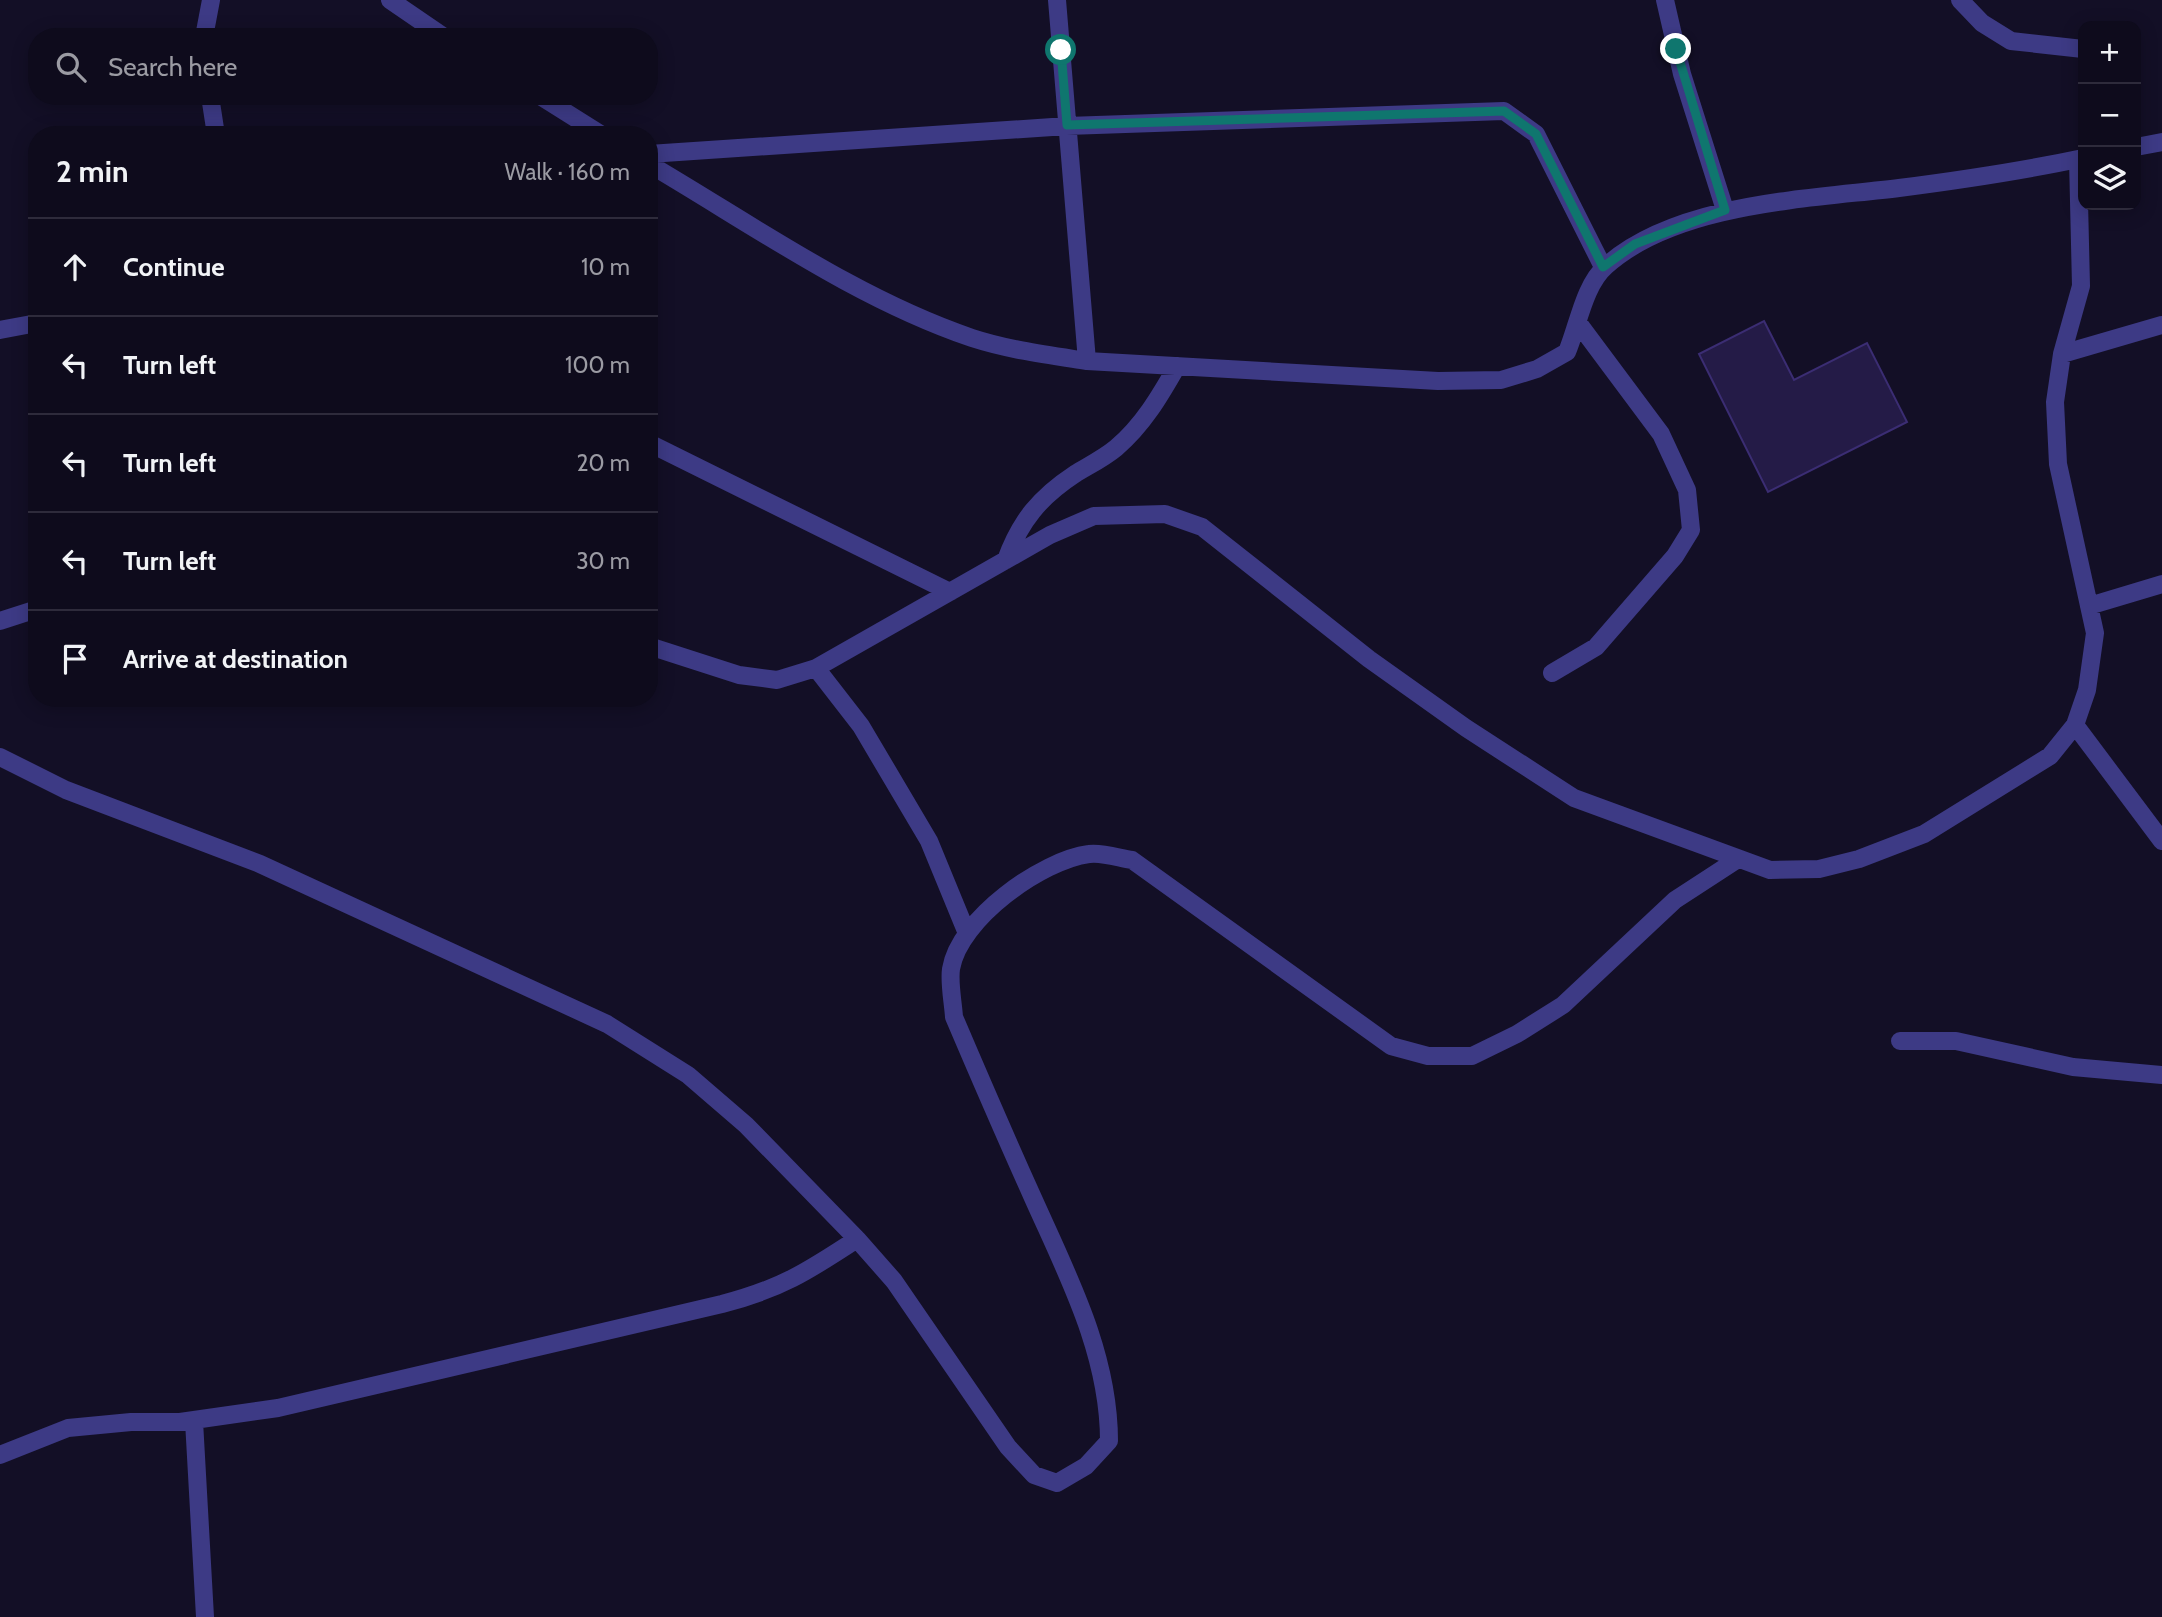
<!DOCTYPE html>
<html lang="en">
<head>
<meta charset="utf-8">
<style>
	:root { --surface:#0e0b1c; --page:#1c1929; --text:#f1f3f6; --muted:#9b9ba3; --line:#2e2b3b }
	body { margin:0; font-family:Cabin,sans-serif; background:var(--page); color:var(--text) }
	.controls { position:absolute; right:21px; top:21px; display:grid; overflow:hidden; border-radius:14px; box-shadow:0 4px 18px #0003 }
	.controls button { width:63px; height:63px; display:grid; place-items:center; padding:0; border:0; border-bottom:2px solid var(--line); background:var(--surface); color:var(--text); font:35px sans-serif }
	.stop { position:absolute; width:21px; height:21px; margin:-16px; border:5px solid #0f766e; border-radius:50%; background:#fff }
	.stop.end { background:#0f766e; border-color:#fff; box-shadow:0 2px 7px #0008 }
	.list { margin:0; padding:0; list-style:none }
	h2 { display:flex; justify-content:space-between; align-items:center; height:91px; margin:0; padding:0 28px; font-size:30px }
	h2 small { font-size:23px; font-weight:400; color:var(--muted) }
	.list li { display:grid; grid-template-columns:46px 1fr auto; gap:21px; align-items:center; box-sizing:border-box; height:98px; padding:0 28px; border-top:2px solid var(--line) }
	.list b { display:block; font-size:26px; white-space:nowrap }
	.list em { font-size:23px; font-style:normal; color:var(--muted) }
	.icon { flex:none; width:38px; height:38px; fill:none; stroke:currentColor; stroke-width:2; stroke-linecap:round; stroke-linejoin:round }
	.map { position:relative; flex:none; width:2162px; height:1617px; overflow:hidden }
	.search { position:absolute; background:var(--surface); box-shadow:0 4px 18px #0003; left:28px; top:28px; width:630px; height:77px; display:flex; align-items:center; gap:18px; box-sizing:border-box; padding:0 24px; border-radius:28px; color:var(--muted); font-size:26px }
	.panel { position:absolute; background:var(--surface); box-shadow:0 4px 18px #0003; left:28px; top:126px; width:630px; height:581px; border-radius:28px }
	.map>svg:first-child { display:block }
</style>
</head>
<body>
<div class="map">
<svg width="2162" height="1617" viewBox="0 0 2162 1617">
	<rect width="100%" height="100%" fill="#130f26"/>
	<path fill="#241b47" stroke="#3b2d73" stroke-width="2" d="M1764,321L1794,380L1867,343L1907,422L1768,492L1699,354Z"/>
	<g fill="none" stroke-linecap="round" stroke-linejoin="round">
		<path stroke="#3d3a85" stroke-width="18" d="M390,0L444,37
			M1057,0L1087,361
			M1665,0L1682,74L1725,210
			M1960,0L1982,23L2011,41L2083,49
			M204,37L211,0
			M210,96L216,135
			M540,96L602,135
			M2136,147L2162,142
			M649,154L1067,126L1504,111L1536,134L1603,267
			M649,164C753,225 857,299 972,338C1009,350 1048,355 1087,361L1438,381L1501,380L1537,369L1567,352C1578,326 1584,285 1606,266C1676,203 1809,199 1899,188C1961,180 2022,171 2083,158
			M0,330L37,323
			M2062,354L2162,325
			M649,443L950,592
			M1006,560C1020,521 1040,497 1075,474C1088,466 1104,458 1116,448C1143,425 1160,396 1177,366
			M2089,606L2162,584
			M0,621L37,609
			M649,646L739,675L777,680L816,668L1050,535L1094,516L1165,514L1202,527L1369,659L1466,728L1574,798L1770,870L1819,869L1859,859L1924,834L2050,756L2075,725L2087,690L2095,633L2058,464L2055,402L2062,354L2081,286L2078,159
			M816,668L861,726L929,841L966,931
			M1552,673L1596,647L1675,556L1691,530L1687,490L1661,434L1579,324
			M2075,725L2162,841
			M0,757L66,790L260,864L607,1024L688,1075L746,1125L857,1239L894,1281L1008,1447L1034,1475L1057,1483L1086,1466L1109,1441C1109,1354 1068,1276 1033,1198C1006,1138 980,1078 954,1017C953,1002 949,983 951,969C959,919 1042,860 1089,854C1102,852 1119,858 1132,860L1391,1046L1428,1056H1472L1517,1034L1563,1005L1675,900L1738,859
			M1900,1041H1956L2073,1067L2162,1075
			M194,1421L205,1617
			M0,1455L68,1428L131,1422H180L278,1408L722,1304C780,1289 807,1272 857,1239"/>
	</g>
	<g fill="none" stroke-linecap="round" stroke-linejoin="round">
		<path stroke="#0f766e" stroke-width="9" d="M1061,50L1067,125L1504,111L1536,134L1603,267L1635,244L1725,210L1676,49"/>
	</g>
</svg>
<div class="controls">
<button>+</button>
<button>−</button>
<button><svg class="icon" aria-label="layers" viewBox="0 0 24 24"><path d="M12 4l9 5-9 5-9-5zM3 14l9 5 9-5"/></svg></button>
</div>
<div class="stop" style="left:1061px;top:50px"></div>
<div class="stop end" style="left:1676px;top:49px"></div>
<div class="search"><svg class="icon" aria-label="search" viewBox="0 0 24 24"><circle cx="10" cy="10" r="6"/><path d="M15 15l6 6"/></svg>Search here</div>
<section class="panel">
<h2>2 min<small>Walk · 160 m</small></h2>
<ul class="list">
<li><svg class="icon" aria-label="ahead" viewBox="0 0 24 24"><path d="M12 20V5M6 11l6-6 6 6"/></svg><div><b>Continue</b></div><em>10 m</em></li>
<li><svg class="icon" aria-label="left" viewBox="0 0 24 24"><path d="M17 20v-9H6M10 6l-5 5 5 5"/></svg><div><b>Turn left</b></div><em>100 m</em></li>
<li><svg class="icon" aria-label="left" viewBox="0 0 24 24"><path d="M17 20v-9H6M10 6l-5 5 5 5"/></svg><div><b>Turn left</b></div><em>20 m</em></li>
<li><svg class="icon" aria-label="left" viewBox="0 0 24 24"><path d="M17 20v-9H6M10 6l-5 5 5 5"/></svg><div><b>Turn left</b></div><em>30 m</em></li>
<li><svg class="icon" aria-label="arrive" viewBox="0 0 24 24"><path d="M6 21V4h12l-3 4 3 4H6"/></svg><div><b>Arrive at destination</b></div></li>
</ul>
</section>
</div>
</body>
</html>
